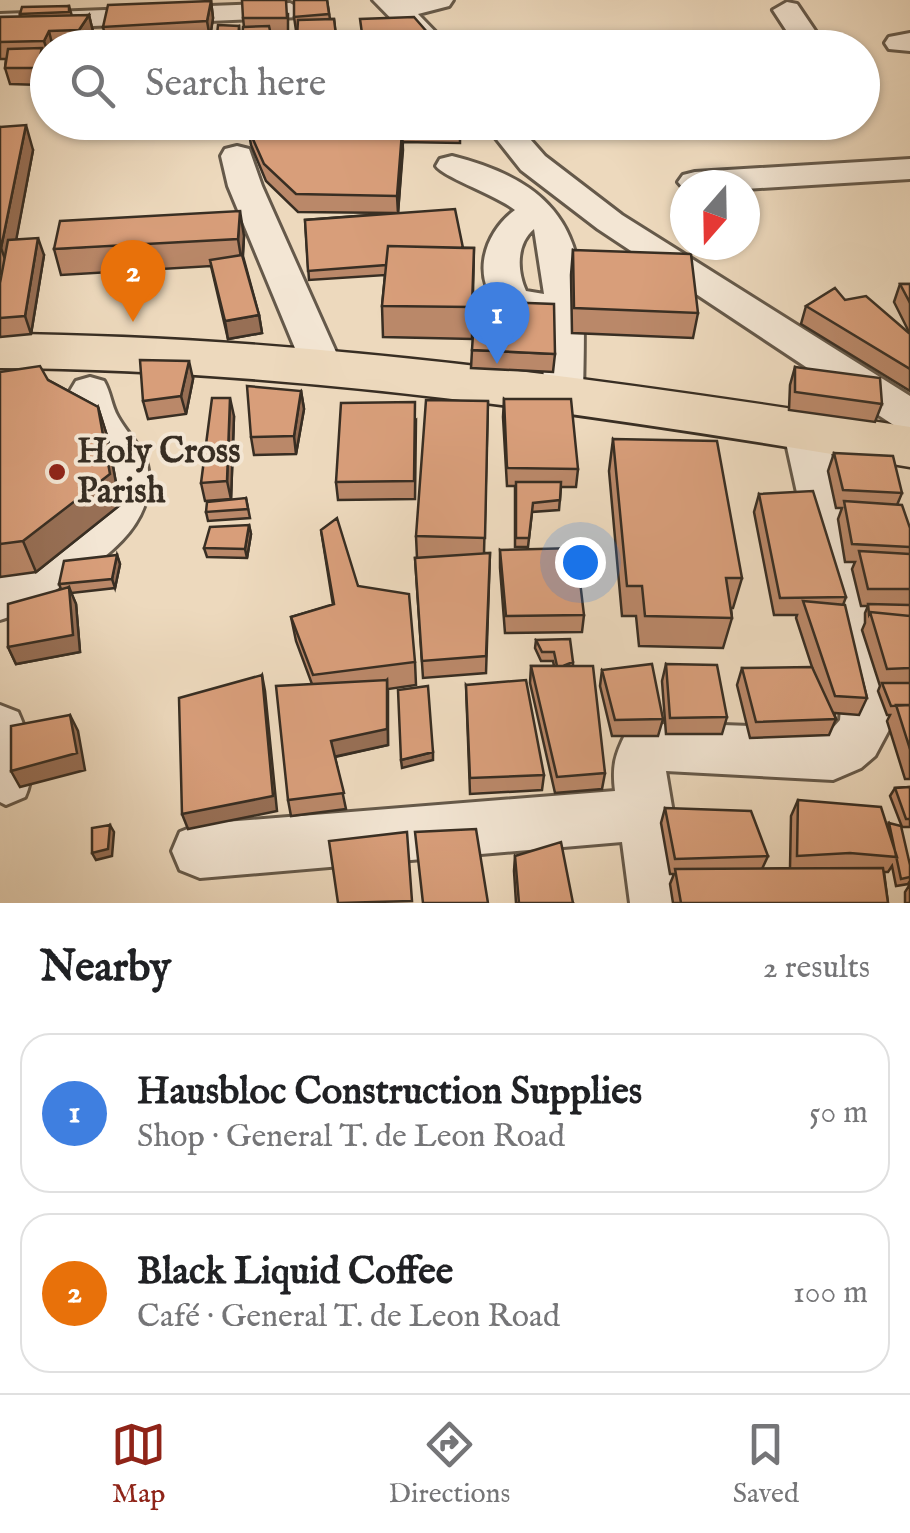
<!DOCTYPE html>
<html lang="en">
<head>
<meta charset="utf-8">
<style>
	:root { --surface:#fff; --page:#f2f2f2; --text:#202124; --muted:#757577; --line:#e0e0e0; --accent:#8f2418 }
	body { margin:0; font-family:"IM FELL English",serif; background:var(--page); color:var(--text) }
	.compass { position:absolute; left:670px; top:170px; width:90px; height:90px; border-radius:50%; background:var(--surface); box-shadow:0 2px 8px #0004; rotate:200deg }
	.you { position:absolute; left:580px; top:562px; width:35px; height:35px; margin:-25px; border:8px solid #fff; border-radius:50%; background:#1a73e8; box-shadow:0 0 0 15px #1a73e833 }
	.badge { display:grid; place-items:center; width:65px; height:65px; border-radius:50%; background:var(--accent); color:#fff; font-size:32px; font-weight:700 }
	.pin { position:absolute; translate:-50% -82px; filter:drop-shadow(0 2px 5px #0008) }
	.pin::after { content:''; position:absolute; top:52px; width:35px; height:30px; background:inherit; clip-path:polygon(0 0,100% 0,50% 100%) }
	.list { margin:0; padding:0; list-style:none }
	h2 { display:flex; justify-content:space-between; align-items:center; height:130px; margin:0; padding:0 40px; font-size:42px }
	h2 small { font-size:32px; font-weight:400; color:var(--muted) }
	.list li { display:grid; grid-template-columns:65px 1fr auto; gap:30px; align-items:center; box-sizing:border-box; height:160px; margin:0 20px 20px; padding:0 20px; border:2px solid var(--line); border-radius:30px }
	.list b { display:block; font-size:38px; white-space:nowrap }
	.list p { margin:0; font-size:32px; white-space:nowrap; color:var(--muted) }
	.list em { font-size:32px; font-style:normal; color:var(--muted) }
	.icon { flex:none; width:55px; height:55px; fill:none; stroke:currentColor; stroke-width:2; stroke-linecap:round; stroke-linejoin:round }
	.map { position:relative; flex:none; width:910px; height:903px; overflow:hidden }
	.search { position:absolute; background:var(--surface); box-shadow:0 2px 8px #0004; left:30px; right:30px; top:30px; height:110px; display:flex; align-items:center; gap:25px; box-sizing:border-box; padding:0 35px; border-radius:55px; color:var(--muted); font-size:38px }
	.sheet { height:490px; background:var(--surface) }
	nav { display:flex; justify-content:space-around; align-items:center; box-sizing:border-box; height:140px; border-top:2px solid var(--line); background:var(--surface); font-size:28px; color:var(--muted) }
	nav a { display:grid; justify-items:center; gap:5px }
	nav .on { color:var(--accent) }
	.map>svg:first-child { display:block }
</style>
</head>
<body>
<div class="map">
<svg width="910" height="903" viewBox="0 0 910 903">
	<rect width="100%" height="100%" fill="#edd9bd"/>
	<filter id="stains"><feTurbulence type="fractalNoise" baseFrequency=".002" numOctaves="4"/><feColorMatrix values="0 0 0 0 .2 0 0 0 0 .09 0 0 0 0 .02 0 0 0 .5 -.17"/></filter>
	<radialGradient id="worn" r=".72"><stop offset=".6" stop-color="#630" stop-opacity="0"/><stop offset="1" stop-color="#630" stop-opacity=".3"/></radialGradient>
	<g fill="none" stroke-linecap="round" stroke-linejoin="round">
		<g stroke="#65594a" stroke-width="6">
			<path id="minor" d="M373,0H453L449,6L418,14L451,48H420Z
				M787,2L797,4L822,41L818,47L759,48L763,42L790,36L773,10Z
				M290,3L304,11L300,17L0,30V14Z
				M910,33V51L889,49L885,43L889,37Z
				M483,122H515L545,156L622,215L910,396V431L895,426L598,229L521,170Z
				M237,146L249,149L262,186L344,370L338,380L324,384L310,380L304,370L228,186L221,156L225,149Z
				M452,156C595,192 585,271 583,396L577,406L563,410L549,406L543,396L545,318L504,310C469,282 483,233 515,210C498,196 443,177 436,166L440,159ZM534,229L544,294L526,291C517,271 516,244 534,229Z
				M910,159V179L745,189V185H685V190L678,182L683,175L695,172Z
				M90,377L104,381C111,393 111,405 118,417C128,435 145,449 148,470C156,529 97,564 54,591C36,601 20,614 0,620V576C40,552 121,521 103,462C95,436 75,422 70,391L76,381Z
				M804,414L819,418L825,429L892,697L891,726L875,756L861,768L833,780L666,771L688,903H630L622,842L200,878L180,870L172,851L180,832L200,824L615,791C612,766 615,755 626,733L668,723L832,729L840,720L842,697L783,429L789,418Z
				M0,705L18,712C30,738 37,771 25,797L6,805L0,802Z"/>
		</g>
		<g stroke="#382e23" stroke-width="5">
			<path id="major" d="M0,334C304,336 610,380 910,427V467C611,417 304,370 0,368Z"/>
		</g>
		<use href="#minor" fill="#f3e6d4" fill-rule="evenodd"/>
		<use href="#major" fill="#edd9bd" fill-rule="evenodd"/>
	</g>
	<path fill="#ba8869" stroke="#382e23" stroke-width="2.5" d="M327,0L330,19H334L337,48H287L297,37L294,17Z
		M211,1L213,18L210,36L217,35L239,26L241,48H183L184,40L165,41H177L179,48H149V41L107,44L103,27Z
		M69,6L72,16L89,15L93,32L83,47L48,48V58H45L46,64L48,60V68L46,65L41,85L10,84L5,68L6,59H0V17H21L20,14Z
		M288,14V34H271L244,27L243,18Z
		M397,122H460V143L403,142L398,213L463,248H474L472,339L383,337L382,306L385,275L309,280L305,220L396,213L298,212L266,181L251,145L248,128L399,132Z
		M0,127L33,150L16,239L44,255L31,334L0,337V283L2,274H0Z
		M244,236L243,256L259,315L262,333L228,339L211,266L61,275L54,249Z
		M573,250L698,313L693,338L572,333L571,275Z
		M900,284H910V391L801,324L806,306L845,300L910,334L894,302Z
		M472,350L555,354L553,372L471,368Z
		M795,367L882,404L875,422L789,410L790,385Z
		M0,372L48,380L98,407L108,439L120,505L36,572L0,577Z
		M193,379L186,414L148,419L143,401Z
		M301,391L304,409L296,454L254,455L251,437Z
		M504,399L578,469L576,487H561L559,510L532,512L528,547H515V486H507L503,417Z
		M488,401L484,553H490L486,673L423,678L415,558H417L416,536Z
		M234,416L231,499L205,501L201,483Z
		M416,420L415,499L338,500L336,482Z
		M613,439L742,578L733,608H731L732,618L723,648L639,646L636,616H622L609,471Z
		M834,453L902,493L897,505L910,528V779H905L887,721L890,715H887L878,691L880,686L862,630L865,623V613L868,606H861L852,569L855,562H845L838,519L842,508H836L828,471Z
		M759,494L846,597L843,605L867,698L859,715L834,713L836,719L829,735L750,738L737,685L742,668L814,673L796,618L797,615H774L754,512Z
		M246,498L250,518L208,521L206,512Z
		M249,525L251,534L247,558L207,557L204,548Z
		M321,530L358,586L415,662L416,685L388,689V745L335,757L346,809L291,816L288,800L312,684L296,641L291,617L333,605Z
		M500,550L584,615L582,632L505,633L500,568Z
		M117,555L120,564L115,588L71,593L76,604L80,652L16,664L8,647L61,589L59,584Z
		M536,640L573,662V666L605,773L602,789L555,793L530,683L531,666H554L553,661H541L535,648Z
		M666,664L727,717L722,734H666L662,681Z
		M602,670L663,719L658,736H612L600,686Z
		M466,685L544,775L542,790L470,794Z
		M910,787V827H902L890,796L895,788Z
		M798,800L887,826L889,823L910,865V881L908,884L896,886L892,866L888,872H884L888,903H673L670,884L674,874H670L661,823L665,808L768,856L762,869L790,868L791,816Z
		M515,856L573,903H516L514,871Z
		M910,884V903H905V892Z"/>
	<path fill="#976f55" stroke="#382e23" stroke-width="2.5" d="M211,1L213,18L210,38L207,21Z
		M89,15L93,32L83,47L79,30Z
		M49,31L53,48H48V53L44,41Z
		M336,35L337,48H327L326,39Z
		M272,40L273,48H243L242,44Z
		M42,48L46,65L41,85L37,68Z
		M26,125L33,150L10,273L1,248Z
		M402,132L403,150L398,213L397,196Z
		M240,211L244,236L242,264L238,239Z
		M38,238L44,255L31,334L25,316Z
		M259,315L262,333L228,339L225,321Z
		M189,361L193,379L186,414L181,396Z
		M301,391L304,409L296,454L294,436Z
		M230,398L234,416L231,499L227,481Z
		M98,407L108,439L120,505L36,572L23,541Z
		M249,525L251,534L247,558L245,549Z
		M117,555L120,564L115,588L112,579Z
		M69,587L76,604L80,652L16,664L8,647Z
		M262,675L265,691L277,811L188,829L182,814Z
		M387,680L388,745L333,757L331,741Z
		M70,715L78,731L85,770L20,787L11,771Z
		M433,752V760L402,768L401,760Z
		M110,825L114,832L112,856L96,860L92,853Z"/>
	<path fill="#d89e7a" stroke="#382e23" stroke-width="2.5" d="M242,0H286L287,18H243Z
		M294,0H327L329,14L294,17Z
		M211,1L207,21L103,27L108,5Z
		M69,6V12L20,14L22,7Z
		M89,15L79,30L49,31L44,41L0,42V17Z
		M414,17L441,48H364L360,19Z
		M334,19L336,35L326,39L329,48H288L286,39L297,37L298,20Z
		M218,25L239,26L238,43L217,44L218,48H183L184,39L217,35Z
		M269,26L272,40L242,44L243,27Z
		M149,40L177,41L178,48H149Z
		M52,41H77L75,48H50Z
		M42,48L37,68H5L8,49Z
		M400,122H460V126L400,125Z
		M26,125L1,248H0V127Z
		M248,128L402,132L397,196L296,194L264,164Z
		M455,209L463,248L388,246L386,265L308,271L305,220Z
		M240,211L238,239L54,249L60,221Z
		M38,238L25,316L0,318V283L8,240Z
		M388,246L474,248L472,307L382,306Z
		M573,250L691,254L698,313L574,308Z
		M242,255L259,315L225,321L210,260Z
		M900,284H910V303Z
		M835,288L845,300L866,296L910,334V369L806,306Z
		M475,301L554,304L555,354L472,350Z
		M140,360L189,361L181,396L143,401Z
		M40,366L48,380L98,407L110,474L23,541L0,544V372Z
		M795,367L880,378L882,404L795,392Z
		M247,386L301,391L294,436L251,437Z
		M212,398H230L227,481L201,483Z
		M504,399H571L578,469L507,468Z
		M426,400L488,401L485,538L416,536Z
		M415,402L414,481L336,482L341,403Z
		M613,439L717,441L742,578H726L732,618L645,616L642,586H627Z
		M834,453L893,456L902,493L843,490Z
		M516,482H561L560,500L533,503L529,538H516Z
		M813,491L846,597L780,598L759,494Z
		M246,498L248,509L206,512L207,502Z
		M844,501L902,505L910,528V547L852,544Z
		M337,518L358,586L409,594L415,662L313,675L291,617L334,604L321,530Z
		M249,525L245,549L204,548L210,527Z
		M576,548L584,615L506,616L500,550Z
		M859,551L910,554V589H868Z
		M490,553L486,656L422,661L415,558Z
		M117,555L112,579L59,584L64,561Z
		M69,587L73,635L8,647V604Z
		M803,601L845,605L867,698L835,696Z
		M868,604L910,605V616L870,612L869,614Z
		M870,612L910,616V668L887,669Z
		M570,639L573,662L563,666H557L554,652H542L536,640Z
		M652,664L663,719L615,720L602,670Z
		M666,664L717,665L727,717L670,718Z
		M531,666H593L605,773L557,777Z
		M812,667L836,719L756,722L742,668Z
		M262,675L273,796L182,814L179,698Z
		M387,680V729L331,741L344,793L288,800L276,686Z
		M526,680L544,775L470,778L466,685Z
		M882,683H910V705L891,706Z
		M428,686L433,752L401,760L398,690Z
		M896,705H910V749Z
		M70,715L77,753L11,771V726Z
		M910,787V819H906L895,788Z
		M798,800L881,807L897,857L850,853L797,856Z
		M665,808L751,811L768,856L675,859Z
		M889,823L901,826L910,865V877L901,879Z
		M110,825L108,849L92,853V828Z
		M476,829L488,903H423L415,832Z
		M407,832L412,901L338,903L329,841Z
		M561,842L573,903H519L515,856Z
		M883,868L888,903H681L675,869Z"/>
	<circle fill="#8f2418" stroke="#f3e6d4" stroke-width="4" cx="57" cy="472" r="10"/>
	<g text-anchor="middle" dominant-baseline="central" stroke-width="8" stroke-linejoin="round" paint-order="stroke">
		<g font-size="35" font-weight="bold" fill="#382e23" stroke="#f3e6d4" text-anchor="start">
			<text x="77" y="452">Holy Cross<tspan x="77" dy="40">Parish</tspan></text>
		</g>
	</g>
	<rect width="100%" height="100%" filter="url(#stains)"/>
	<rect width="100%" height="100%" fill="url(#worn)"/>
</svg>
<svg class="compass" viewBox="-18 -18 36 36"><path d="M0-13l5 13h-10z" fill="#e53935"/><path d="M0 13l5-13h-10z" fill="#757577"/></svg>
<div class="you"></div>
<div class="pin badge" style="left:497px;top:364px;background:#3f7fe0">1</div>
<div class="pin badge" style="left:133px;top:322px;background:#e8710a">2</div>
<div class="search"><svg class="icon" aria-label="search" viewBox="0 0 24 24"><circle cx="10" cy="10" r="6"/><path d="M15 15l6 6"/></svg>Search here</div>
</div>
<section class="sheet">
<h2>Nearby<small>2 results</small></h2>
<ul class="list">
<li><span class="badge" style="background:#3f7fe0">1</span><div><b>Hausbloc Construction Supplies</b><p>Shop · General T. de Leon Road</p></div><em>50 m</em></li>
<li><span class="badge" style="background:#e8710a">2</span><div><b>Black Liquid Coffee</b><p>Café · General T. de Leon Road</p></div><em>100 m</em></li>
</ul>
</section>
<nav>
<a class="on"><svg class="icon" aria-label="map" viewBox="0 0 24 24"><path d="M3 6l6-2 6 2 6-2v14l-6 2-6-2-6 2zM9 4v14M15 6v14"/></svg>Map</a>
<a><svg class="icon" aria-label="directions" viewBox="0 0 24 24"><path d="M12 3l9 9-9 9-9-9zM9 14v-3h6M13 9l2 2-2 2"/></svg>Directions</a>
<a><svg class="icon" aria-label="saved" viewBox="0 0 24 24"><path d="M7 4h10v16l-5-4-5 4z"/></svg>Saved</a>
</nav>
</body>
</html>
